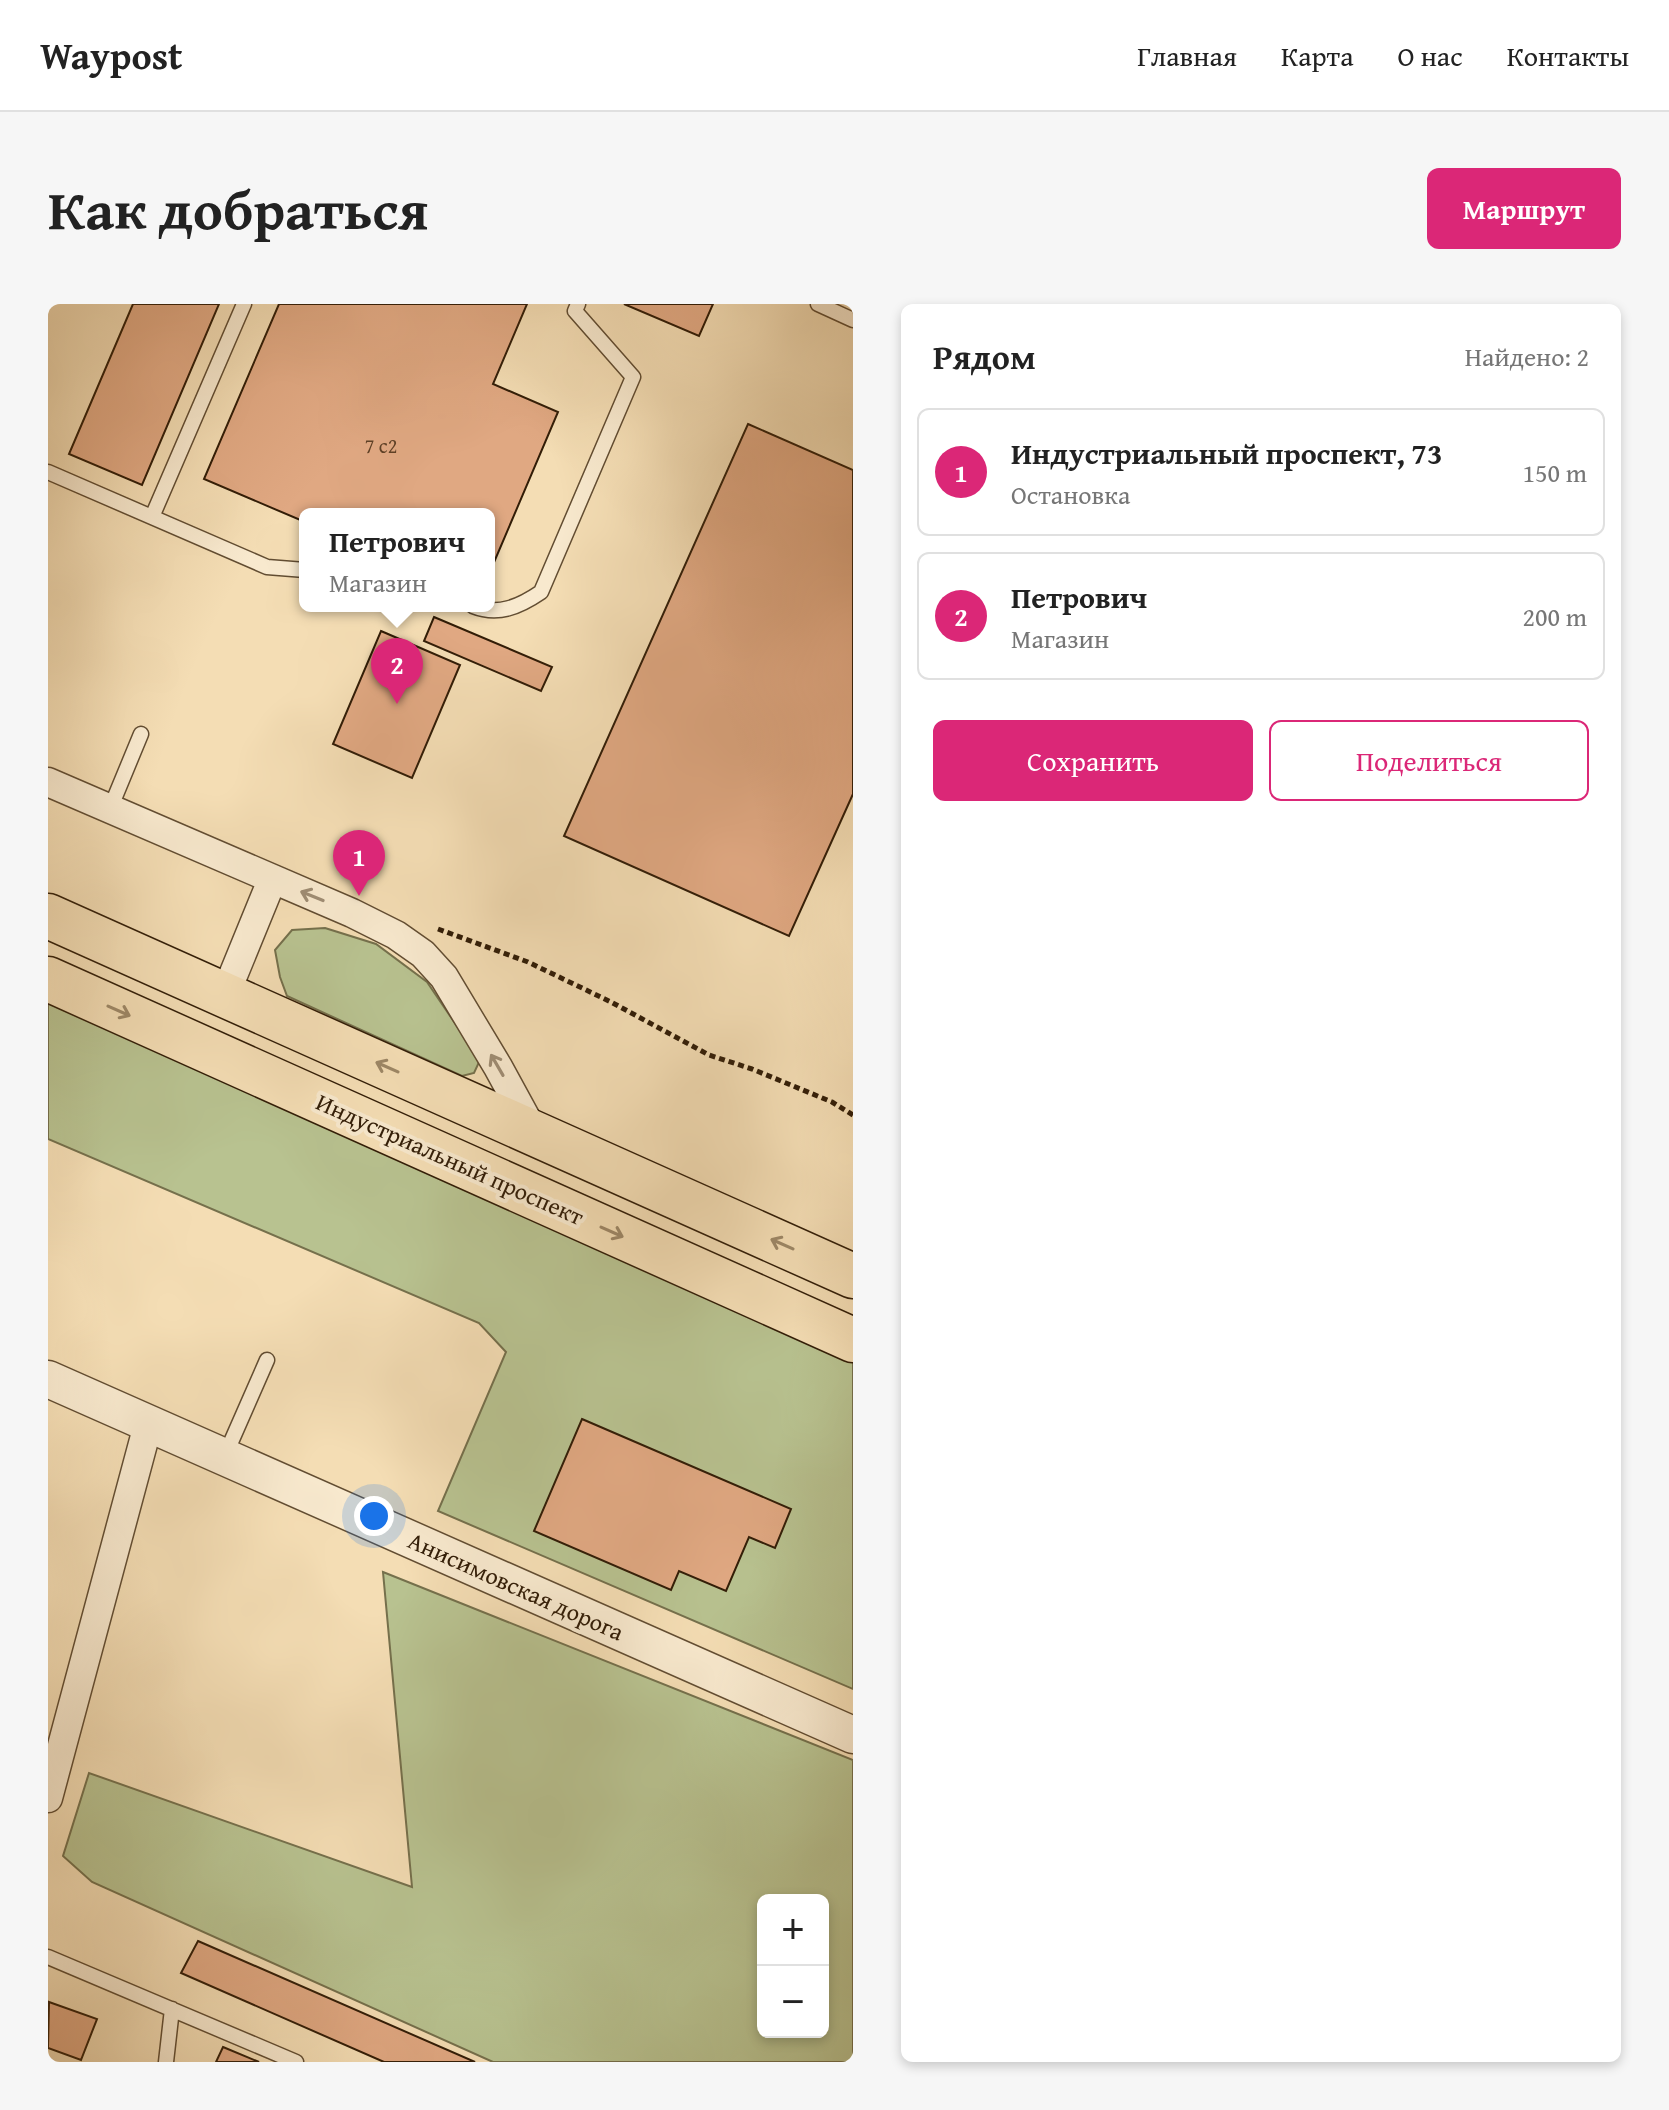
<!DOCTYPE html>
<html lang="ru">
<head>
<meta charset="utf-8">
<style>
	:root { --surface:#fff; --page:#f6f6f6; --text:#222; --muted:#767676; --line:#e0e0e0; --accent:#db2777 }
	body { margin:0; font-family:"Gentium Book Plus",serif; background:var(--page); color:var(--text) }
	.controls { position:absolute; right:24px; bottom:24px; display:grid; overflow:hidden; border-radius:12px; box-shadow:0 4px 12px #0003 }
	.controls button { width:72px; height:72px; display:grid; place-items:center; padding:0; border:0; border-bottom:2px solid var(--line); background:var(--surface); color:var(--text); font:40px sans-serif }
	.you { position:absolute; left:326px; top:1212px; width:28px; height:28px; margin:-20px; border:6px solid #fff; border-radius:50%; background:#1a73e8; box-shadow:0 0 0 12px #1a73e833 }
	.badge { display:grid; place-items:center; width:52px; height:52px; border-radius:50%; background:var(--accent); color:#fff; font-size:26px; font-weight:700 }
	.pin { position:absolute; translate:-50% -66px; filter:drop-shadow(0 2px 4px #0008) }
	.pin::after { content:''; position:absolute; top:42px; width:28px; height:24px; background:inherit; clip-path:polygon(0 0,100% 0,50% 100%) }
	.popup { position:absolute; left:251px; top:204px; width:196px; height:104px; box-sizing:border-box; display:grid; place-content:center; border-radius:12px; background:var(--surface); filter:drop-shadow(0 2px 6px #0005); font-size:26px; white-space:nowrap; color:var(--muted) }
	.popup b { font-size:30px; color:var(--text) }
	.popup::after { content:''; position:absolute; left:50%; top:100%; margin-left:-16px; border:16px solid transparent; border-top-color:var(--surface) }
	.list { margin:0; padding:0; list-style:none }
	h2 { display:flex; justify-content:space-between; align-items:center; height:104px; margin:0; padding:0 32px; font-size:34px }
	h2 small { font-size:26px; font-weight:400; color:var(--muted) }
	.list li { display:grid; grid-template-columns:52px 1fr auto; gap:24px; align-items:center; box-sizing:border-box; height:128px; margin:0 16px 16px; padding:0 16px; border:2px solid var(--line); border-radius:12px }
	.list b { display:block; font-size:30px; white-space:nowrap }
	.list p { margin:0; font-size:26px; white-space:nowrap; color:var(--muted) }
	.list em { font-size:26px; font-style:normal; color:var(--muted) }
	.actions { display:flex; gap:16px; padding:24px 32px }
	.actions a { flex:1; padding:18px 0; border:2px solid var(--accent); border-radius:12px; text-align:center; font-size:28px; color:var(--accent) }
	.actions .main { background:var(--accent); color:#fff }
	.map { position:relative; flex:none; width:805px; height:1758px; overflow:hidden; border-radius:12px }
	header { display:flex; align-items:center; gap:48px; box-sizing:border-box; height:112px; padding:0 40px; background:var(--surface); border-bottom:2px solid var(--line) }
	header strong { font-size:38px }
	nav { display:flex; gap:44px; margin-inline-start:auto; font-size:28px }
	.intro { display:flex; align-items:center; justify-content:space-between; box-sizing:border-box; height:192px; padding:0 48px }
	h1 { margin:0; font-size:56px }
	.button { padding:20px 36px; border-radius:12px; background:var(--accent); color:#fff; font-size:28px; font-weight:700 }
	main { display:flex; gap:48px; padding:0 48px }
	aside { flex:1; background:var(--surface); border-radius:12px; box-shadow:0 4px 12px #0003 }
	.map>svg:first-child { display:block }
</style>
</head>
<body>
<header>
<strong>Waypost</strong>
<nav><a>Главная</a><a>Карта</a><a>О нас</a><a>Контакты</a></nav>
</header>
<div class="intro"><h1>Как добраться</h1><a class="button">Маршрут</a></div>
<main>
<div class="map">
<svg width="805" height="1758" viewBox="0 0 805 1758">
	<rect width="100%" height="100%" fill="#f4ddb4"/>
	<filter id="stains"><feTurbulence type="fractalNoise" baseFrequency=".0025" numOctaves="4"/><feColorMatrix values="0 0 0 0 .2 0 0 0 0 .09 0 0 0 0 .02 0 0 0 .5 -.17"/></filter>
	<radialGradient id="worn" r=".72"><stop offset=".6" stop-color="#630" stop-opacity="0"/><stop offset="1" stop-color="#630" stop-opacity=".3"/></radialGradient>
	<path fill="#b8c290" stroke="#75704c" stroke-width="2" fill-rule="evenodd" d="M277,624L328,640L379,678L432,756L426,769L414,772L239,692L232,673L227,646L244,626Z
		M0,699L805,1058V1385L390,1207L458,1048L431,1019L0,835Z
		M335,1268L805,1456V1758H445L44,1578L15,1552L41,1469L364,1583ZM715,1596H775V1728H715Z"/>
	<path fill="#e0a882" stroke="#321d07" stroke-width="2" d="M85,0H171L94,181L21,150Z
		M231,0H479L445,80L510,108L441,270V210H257V218L156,175Z
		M576,0H665L651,32Z
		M700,120L805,166V490L741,632L516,532Z
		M386,313L504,363L493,387L376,337Z
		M333,327L412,361L364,474L285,440Z
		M534,1115L743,1205L727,1244L701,1233L678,1287L631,1267L623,1286L486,1227Z
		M150,1637L427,1758H336L133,1669Z
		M1,1698L49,1715L33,1756L0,1744Z
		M175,1743L211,1758H168Z"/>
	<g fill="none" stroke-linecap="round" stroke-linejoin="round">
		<g stroke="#624d32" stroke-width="17">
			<path id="service" d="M770,0L805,16
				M0,168L219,263L257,266
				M104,213L196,0
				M425,302C450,312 471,303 493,288L585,73L527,7L530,0
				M62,505L93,430
				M176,1154L219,1056
				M0,1653L248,1758
				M118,1758L124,1705"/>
		</g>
		<g stroke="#624d32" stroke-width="31">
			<path id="minor" d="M0,478L304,609L348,631L375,650L396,673L450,763L486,829
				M177,691L224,576
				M0,1494L100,1121"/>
		</g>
		<g stroke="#624d32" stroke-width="39">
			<path id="tertiary" d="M0,1075L805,1431"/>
		</g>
		<g stroke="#321d07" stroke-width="47">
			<path id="primary" d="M0,612L805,972
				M0,675L805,1036"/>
		</g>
		<path stroke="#321d07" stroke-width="5" stroke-dasharray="6 4" stroke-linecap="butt" d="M390,625L480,658L563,698L661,751L704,765L784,798L805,811"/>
		<use href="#service" stroke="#f8e9ce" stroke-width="14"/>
		<use href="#minor" stroke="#f8e9ce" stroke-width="28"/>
		<use href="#tertiary" stroke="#f8e9ce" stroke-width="36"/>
		<use href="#primary" stroke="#f4ddb4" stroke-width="44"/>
	</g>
	<defs><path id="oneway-shaft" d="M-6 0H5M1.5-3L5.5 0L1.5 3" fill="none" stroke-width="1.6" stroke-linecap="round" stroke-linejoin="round" transform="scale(2)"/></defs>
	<g stroke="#9f8d74">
		<use href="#oneway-shaft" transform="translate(264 592) rotate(-158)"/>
		<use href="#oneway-shaft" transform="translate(449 761) rotate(-120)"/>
	</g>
	<g stroke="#9d8766">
		<use href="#oneway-shaft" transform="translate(71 707) rotate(24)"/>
		<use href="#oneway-shaft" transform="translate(339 763) rotate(-156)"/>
		<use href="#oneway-shaft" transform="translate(564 928) rotate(24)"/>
		<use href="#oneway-shaft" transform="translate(734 940) rotate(-156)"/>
	</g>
	<g text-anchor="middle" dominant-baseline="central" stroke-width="8" stroke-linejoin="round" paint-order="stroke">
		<g font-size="20" fill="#5e4026">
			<text x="333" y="141">7 с2</text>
		</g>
		<g font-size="24" fill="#321d07" stroke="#f8e9ce">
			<text transform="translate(402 855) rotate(24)">Индустриальный проспект</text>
			<text transform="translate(468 1282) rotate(24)">Анисимовская дорога</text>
		</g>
	</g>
	<rect width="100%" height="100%" filter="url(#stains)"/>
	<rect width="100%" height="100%" fill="url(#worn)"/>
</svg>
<div class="controls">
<button>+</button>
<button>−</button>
</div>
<div class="you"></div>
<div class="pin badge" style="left:311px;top:592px">1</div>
<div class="pin badge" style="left:349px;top:400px">2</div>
<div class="popup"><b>Петрович</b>Магазин</div>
</div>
<aside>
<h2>Рядом<small>Найдено: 2</small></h2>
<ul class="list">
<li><span class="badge">1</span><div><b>Индустриальный проспект, 73</b><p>Остановка</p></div><em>150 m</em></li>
<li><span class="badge">2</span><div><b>Петрович</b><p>Магазин</p></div><em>200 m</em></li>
</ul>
<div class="actions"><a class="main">Сохранить</a><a>Поделиться</a></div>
</aside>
</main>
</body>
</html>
